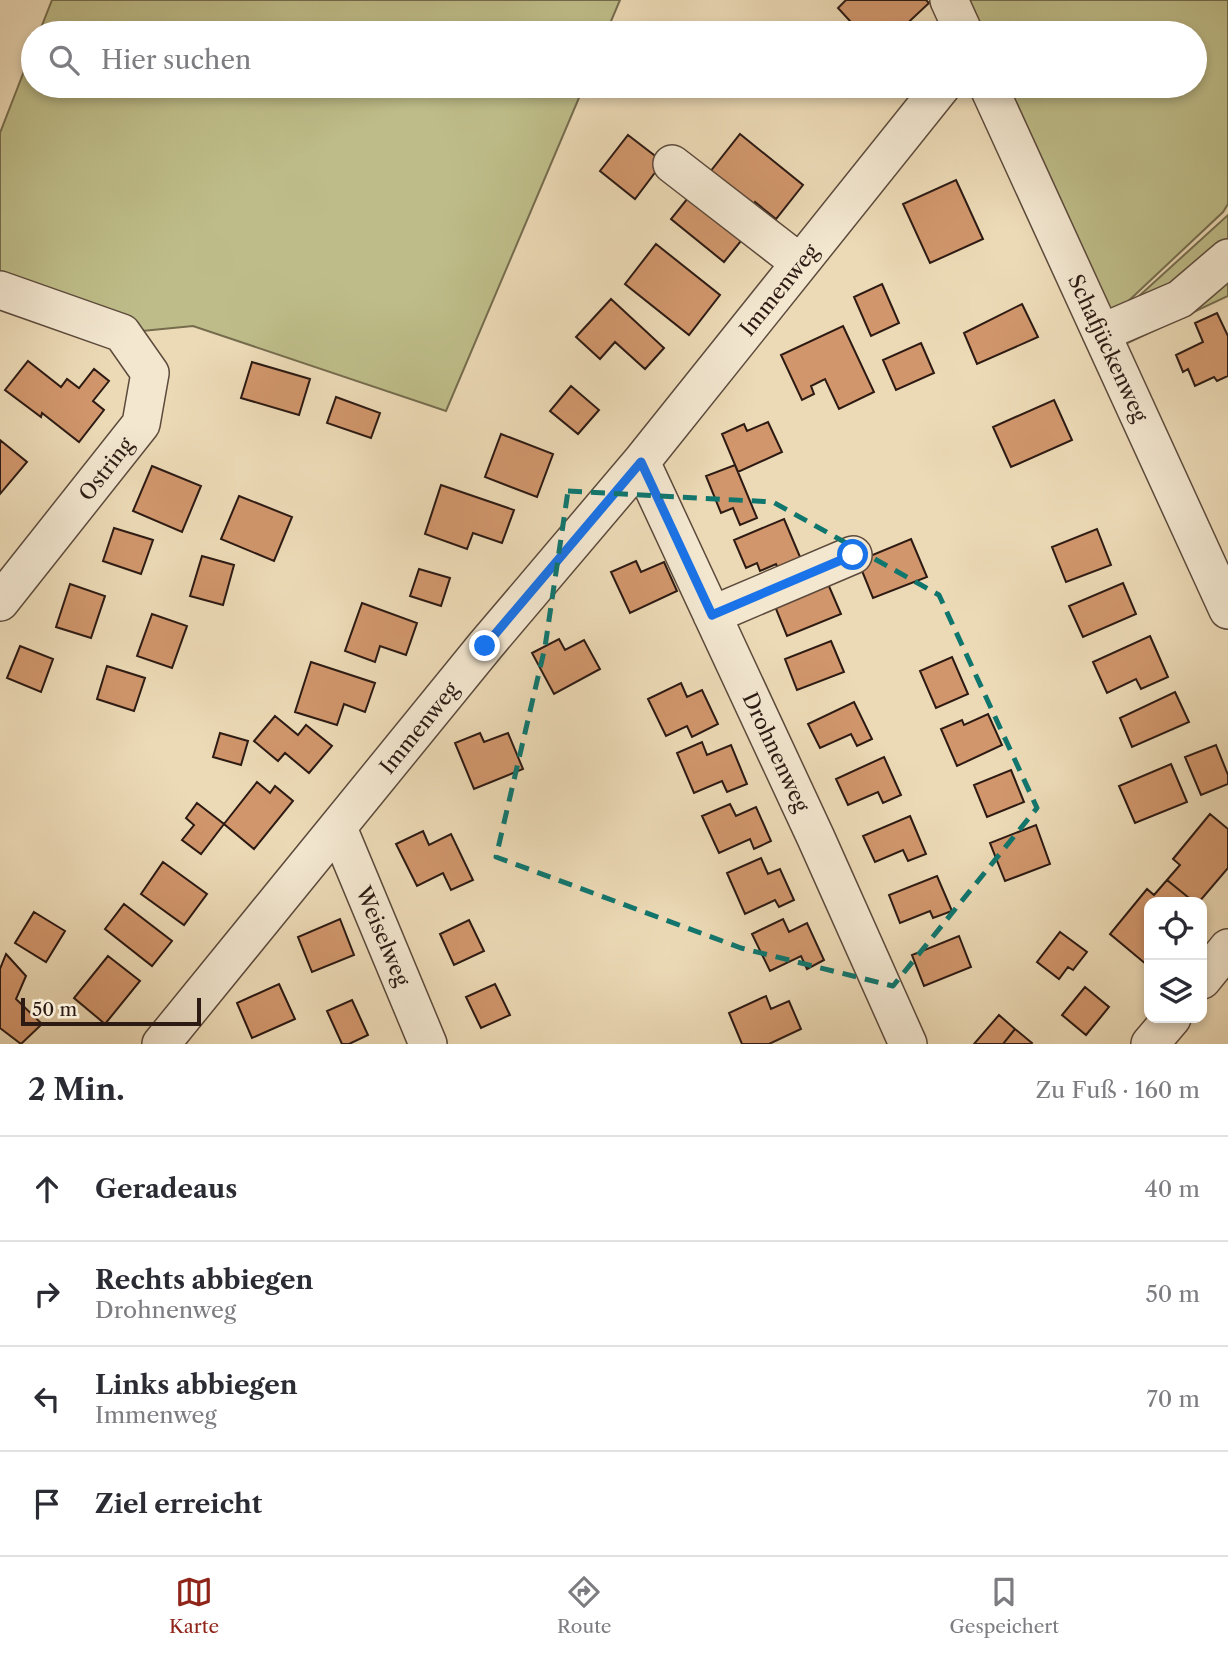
<!DOCTYPE html>
<html lang="de">
<head>
<meta charset="utf-8">
<style>
	:root { --surface:#fff; --page:#f7f7f7; --text:#2b2b33; --muted:#7c7c81; --line:#e1e1e2; --accent:#8f2418 }
	body { margin:0; font-family:"Libre Caslon Text",serif; background:var(--page); color:var(--text) }
	.controls { position:absolute; right:21px; bottom:21px; display:grid; overflow:hidden; border-radius:14px; box-shadow:0 4px 10px #0003 }
	.controls button { width:63px; height:63px; display:grid; place-items:center; padding:0; border:0; border-bottom:2px solid var(--line); background:var(--surface); color:var(--text); font:35px sans-serif }
	.scale { position:absolute; left:21px; bottom:18px; width:180px; box-sizing:border-box; padding-left:7px; border:4px solid #2c1a13; border-top:0; font-size:19px; line-height:24px; white-space:nowrap; color:#2c1a13; -webkit-text-stroke:5px #f3e7d0; paint-order:stroke }
	.stop { position:absolute; width:21px; height:21px; margin:-16px; border:5px solid #1a73e8; border-radius:50%; background:#fff }
	.stop.end { background:#1a73e8; border-color:#fff; box-shadow:0 2px 7px #0008 }
	.list { margin:0; padding:0; list-style:none }
	h2 { display:flex; justify-content:space-between; align-items:center; height:91px; margin:0; padding:0 28px; font-size:30px }
	h2 small { font-size:23px; font-weight:400; color:var(--muted) }
	.list li { display:grid; grid-template-columns:46px 1fr auto; gap:21px; align-items:center; box-sizing:border-box; height:105px; padding:0 28px; border-top:2px solid var(--line) }
	.list b { display:block; font-size:26px; white-space:nowrap }
	.list p { margin:0; font-size:23px; white-space:nowrap; color:var(--muted) }
	.list em { font-size:23px; font-style:normal; color:var(--muted) }
	.icon { flex:none; width:38px; height:38px; fill:none; stroke:currentColor; stroke-width:2; stroke-linecap:round; stroke-linejoin:round }
	.map { position:relative; flex:none; width:1228px; height:1044px; overflow:hidden }
	.search { position:absolute; background:var(--surface); box-shadow:0 4px 10px #0003; left:21px; right:21px; top:21px; height:77px; display:flex; align-items:center; gap:18px; box-sizing:border-box; padding:0 24px; border-radius:38px; color:var(--muted); font-size:26px }
	.sheet { height:511px; background:var(--surface) }
	nav { display:flex; justify-content:space-around; align-items:center; box-sizing:border-box; height:98px; border-top:2px solid var(--line); background:var(--surface); font-size:19px; color:var(--muted) }
	nav a { display:grid; justify-items:center; gap:4px }
	nav .on { color:var(--accent) }
	.map>svg:first-child { display:block }
</style>
</head>
<body>
<div class="map">
<svg width="1228" height="1044" viewBox="0 0 1228 1044">
	<rect width="100%" height="100%" fill="#ecdab6"/>
	<filter id="stains"><feTurbulence type="fractalNoise" baseFrequency=".00286" numOctaves="4"/><feColorMatrix values="0 0 0 0 .2 0 0 0 0 .09 0 0 0 0 .02 0 0 0 .5 -.17"/></filter>
	<radialGradient id="worn" r=".72"><stop offset=".6" stop-color="#630" stop-opacity="0"/><stop offset="1" stop-color="#630" stop-opacity=".3"/></radialGradient>
	<path fill="#bebd89" stroke="#756c4e" stroke-width="2" d="M52,0H620L606,33H39Z
		M961,0H1228V204L1223,212L1104,324L999,86H1195V33H976Z
		M33,48V86H584L446,411L193,326L142,331L0,279V133Z
		M1228,215V296L1115,349L1105,327Z"/>
	<path fill="#d1966c" stroke="#2c1a13" stroke-width="2" d="M846,0H926L929,3L897,33H861L838,8Z
		M740,134L803,185L776,219L755,202L748,211L706,177Z
		M628,135L663,162L635,199L600,171Z
		M956,180L983,239L930,263L903,204Z
		M696,188L749,231L724,262L671,219Z
		M656,244L720,295L689,335L625,284Z
		M882,284L899,323L871,336L854,297Z
		M611,299L664,348L645,369L615,342L600,359L576,337Z
		M1022,304L1038,337L977,364L964,333Z
		M1217,313L1228,336V376L1217,381L1214,377L1195,386L1188,369L1183,372L1176,355L1203,342L1195,323Z
		M843,326L874,392L839,409L825,379L811,386L814,394L802,400L781,355Z
		M921,343L934,373L896,390L883,360Z
		M28,361L61,387L67,379L79,388L94,369L109,381L93,401L104,410L79,442L42,413L41,417L5,390Z
		M252,362L310,379L299,415L241,398Z
		M571,386L599,410L578,434L550,411Z
		M336,397L380,413L371,438L327,423Z
		M1054,400L1072,440L1011,467L993,427Z
		M768,422L782,452L738,472L722,434L744,424L747,431Z
		M501,434L553,454L537,497L485,477Z
		M0,440L27,462L0,494Z
		M735,465L757,518L740,525L733,508L721,513L706,476Z
		M152,466L201,486L182,532L133,511Z
		M441,485L514,510L502,543L473,533L467,549L425,534Z
		M239,496L292,517L274,561L221,539Z
		M784,519L803,564L780,573L776,564L760,571L757,563L746,568L734,540Z
		M114,528L153,540L141,574L103,561Z
		M1097,529L1111,565L1066,582L1052,547Z
		M911,539L927,577L873,598L858,561Z
		M202,556L234,565L223,605L190,596Z
		M636,561L641,572L664,562L677,591L630,613L611,572Z
		M419,569L450,578L441,606L410,596Z
		M825,577L841,614L787,636L772,599Z
		M1123,583L1136,614L1083,637L1069,606Z
		M70,584L105,596L91,638L56,627Z
		M362,603L417,623L406,655L380,646L375,662L345,651Z
		M152,614L187,626L172,668L137,656Z
		M1150,636L1168,677L1141,689L1136,679L1107,693L1093,662Z
		M559,639L565,650L584,640L600,669L554,694L532,653Z
		M831,641L844,672L797,690L785,659Z
		M20,646L53,659L41,692L7,678Z
		M952,657L968,694L936,708L920,671Z
		M311,662L375,683L365,712L344,704L337,725L295,712Z
		M107,666L145,678L134,711L97,699Z
		M681,683L687,697L702,690L718,724L692,737L687,726L666,736L648,699Z
		M1175,692L1189,722L1132,747L1120,718Z
		M854,702L872,739L857,746L851,734L820,748L808,724Z
		M988,714L1002,745L957,766L941,729L962,720L964,725Z
		M275,716L298,735L306,725L332,746L309,773L285,753L278,761L254,741Z
		M220,733L248,741L241,765L213,757Z
		M480,733L484,742L508,733L523,769L474,789L455,743Z
		M702,742L707,755L731,745L747,784L727,792L722,781L694,793L677,753Z
		M1216,745L1228,775V784L1201,795L1185,757Z
		M884,757L901,795L883,803L878,792L848,805L836,779Z
		M1171,764L1187,802L1135,823L1119,786Z
		M1011,770L1024,802L987,817L974,785Z
		M257,782L270,793L275,786L293,801L254,849L224,824Z
		M197,803L224,824L201,854L182,840L194,825L186,818Z
		M730,804L736,816L756,807L771,841L754,849L750,839L719,853L702,816Z
		M1210,814L1228,829V868L1199,902H1194L1167,880L1180,865L1173,859Z
		M910,816L926,854L908,861L903,850L875,862L863,836Z
		M1036,825L1050,864L1005,881L990,843Z
		M423,831L429,845L451,834L473,880L451,890L443,873L417,886L396,844Z
		M761,858L768,874L780,869L794,900L779,907L775,900L745,914L727,873Z
		M163,862L207,894L184,925L141,894Z
		M937,876L952,911L933,918L930,911L900,923L889,895Z
		M1167,880L1194,902H1149L1147,965L1110,934L1147,889L1154,895Z
		M124,904L172,941L152,966L105,929Z
		M34,912L65,931L46,962L15,943Z
		M340,919L354,955L312,972L298,937Z
		M783,919L789,932L807,923L824,960L807,969L801,956L770,971L752,934Z
		M469,920L484,951L454,965L440,934Z
		M1060,932L1087,952L1073,970L1068,967L1059,979L1037,962Z
		M959,936L971,967L924,986L912,955Z
		M6,954L26,976L16,999L42,1024L21,1044L0,1028V969Z
		M108,956L140,981L105,1024L74,998Z
		M279,984L295,1019L252,1038L237,1003Z
		M495,984L510,1015L481,1028L466,997Z
		M1085,987L1109,1007L1086,1035L1062,1015Z
		M766,996L771,1009L789,1001L801,1029L769,1044H742L729,1013Z
		M352,1000L368,1035L349,1044H342L327,1011Z
		M999,1015L1015,1029L1003,1044H974Z
		M1015,1029L1032,1043L1031,1044H1003Z"/>
	<g fill="none" stroke-linecap="round" stroke-linejoin="round">
		<g stroke="#5c4a3c" stroke-width="40">
			<path id="minor" d="M949,0L964,33
				M988,86L1228,610
				M672,164L800,263
				M0,290L122,333L150,373L141,424L0,602
				M1101,333L1180,299L1228,258
				M641,462L816,838L908,1044
				M712,615L853,555
				M338,828L428,1044
				M1202,980L1228,948
				M161,1044L485,646L641,462L942,86
				M1150,1044L1172,1018"/>
		</g>
		<use href="#minor" stroke="#f3e7d0" stroke-width="37"/>
	</g>
	<g fill="none" stroke-linecap="round" stroke-linejoin="round">
		<path stroke="#1a73e8" stroke-width="9" d="M485,646L641,462L712,615L853,555"/>
	</g>
	<path fill="none" stroke="#0f766e" stroke-width="5" stroke-dasharray="14 9" stroke-linejoin="round" d="M568,491L773,502L939,595L1037,808L893,986L741,948L496,857L545,647Z"/>
	<g text-anchor="middle" dominant-baseline="central" stroke-width="6" stroke-linejoin="round" paint-order="stroke">
		<g font-size="21" fill="#2c1a13" stroke="#f3e7d0">
			<text transform="translate(779 290) rotate(-51)">Immenweg</text>
			<text transform="translate(1108 348) rotate(65)">Schafjückenweg</text>
			<text transform="translate(106 469) rotate(-52)">Ostring</text>
			<text transform="translate(419 728) rotate(-51)">Immenweg</text>
			<text transform="translate(776 752) rotate(65)">Drohnenweg</text>
			<text transform="translate(383 936) rotate(67)">Weiselweg</text>
		</g>
	</g>
	<rect width="100%" height="100%" filter="url(#stains)"/>
	<rect width="100%" height="100%" fill="url(#worn)"/>
</svg>
<div class="controls">
<button><svg class="icon" aria-label="locate" viewBox="0 0 24 24"><circle cx="12" cy="12" r="6"/><path d="M12 2v4M12 18v4M2 12h4M18 12h4"/></svg></button>
<button><svg class="icon" aria-label="layers" viewBox="0 0 24 24"><path d="M12 4l9 5-9 5-9-5zM3 14l9 5 9-5"/></svg></button>
</div>
<div class="scale">50 m</div>
<div class="stop" style="left:853px;top:555px"></div>
<div class="stop end" style="left:485px;top:646px"></div>
<div class="search"><svg class="icon" aria-label="search" viewBox="0 0 24 24"><circle cx="10" cy="10" r="6"/><path d="M15 15l6 6"/></svg>Hier suchen</div>
</div>
<section class="sheet">
<h2>2 Min.<small>Zu Fuß · 160 m</small></h2>
<ul class="list">
<li><svg class="icon" aria-label="ahead" viewBox="0 0 24 24"><path d="M12 20V5M6 11l6-6 6 6"/></svg><div><b>Geradeaus</b></div><em>40 m</em></li>
<li><svg class="icon" aria-label="right" viewBox="0 0 24 24"><path d="M7 20v-9h11M14 6l5 5-5 5"/></svg><div><b>Rechts abbiegen</b><p>Drohnenweg</p></div><em>50 m</em></li>
<li><svg class="icon" aria-label="left" viewBox="0 0 24 24"><path d="M17 20v-9H6M10 6l-5 5 5 5"/></svg><div><b>Links abbiegen</b><p>Immenweg</p></div><em>70 m</em></li>
<li><svg class="icon" aria-label="arrive" viewBox="0 0 24 24"><path d="M6 21V4h12l-3 4 3 4H6"/></svg><div><b>Ziel erreicht</b></div></li>
</ul>
</section>
<nav>
<a class="on"><svg class="icon" aria-label="map" viewBox="0 0 24 24"><path d="M3 6l6-2 6 2 6-2v14l-6 2-6-2-6 2zM9 4v14M15 6v14"/></svg>Karte</a>
<a><svg class="icon" aria-label="directions" viewBox="0 0 24 24"><path d="M12 3l9 9-9 9-9-9zM9 14v-3h6M13 9l2 2-2 2"/></svg>Route</a>
<a><svg class="icon" aria-label="saved" viewBox="0 0 24 24"><path d="M7 4h10v16l-5-4-5 4z"/></svg>Gespeichert</a>
</nav>
</body>
</html>
